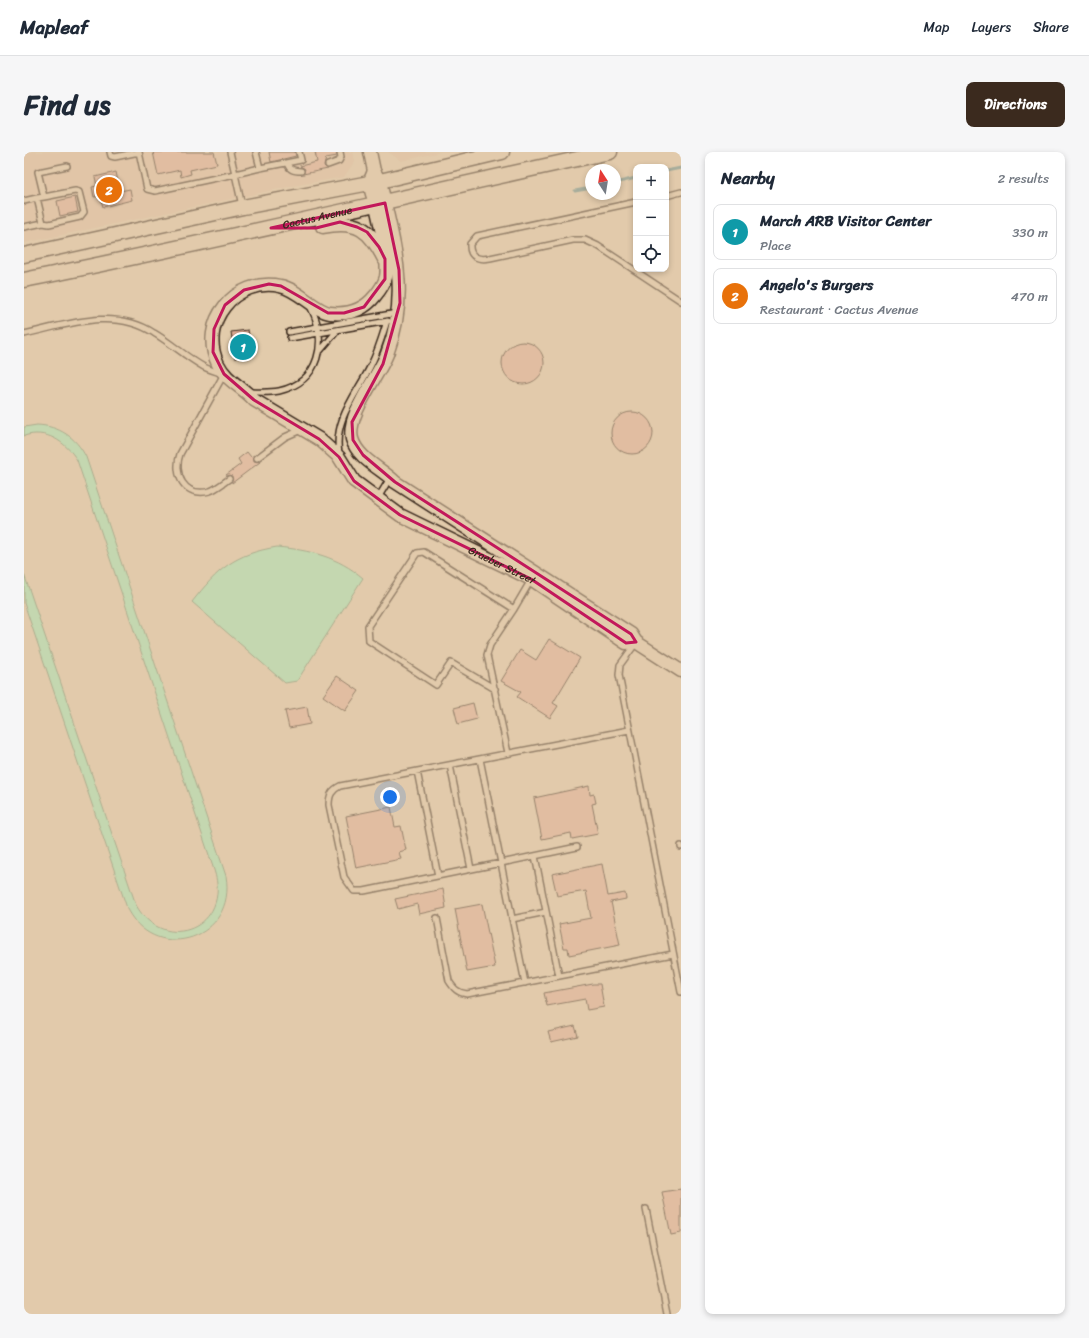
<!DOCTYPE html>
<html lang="en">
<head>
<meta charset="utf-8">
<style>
	:root { --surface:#fff; --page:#f6f6f7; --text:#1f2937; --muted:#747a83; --line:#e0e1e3; --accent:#3b2a1e }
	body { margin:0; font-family:Sriracha,sans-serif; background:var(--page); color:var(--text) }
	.controls { position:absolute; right:12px; top:12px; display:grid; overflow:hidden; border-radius:8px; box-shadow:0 2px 6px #0003 }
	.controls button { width:36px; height:36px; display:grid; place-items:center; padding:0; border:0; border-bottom:1px solid var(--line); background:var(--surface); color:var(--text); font:20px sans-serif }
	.compass { position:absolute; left:561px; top:12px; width:36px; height:36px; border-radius:50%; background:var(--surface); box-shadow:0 2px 6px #0003; rotate:348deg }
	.you { position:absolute; left:366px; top:645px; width:14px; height:14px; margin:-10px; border:3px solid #fff; border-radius:50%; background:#1a73e8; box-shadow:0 0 0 6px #1a73e833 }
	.badge { display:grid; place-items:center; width:26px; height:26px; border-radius:50%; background:var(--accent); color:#fff; font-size:13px; font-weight:700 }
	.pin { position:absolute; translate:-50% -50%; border:2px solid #fff; box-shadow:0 1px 4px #0006 }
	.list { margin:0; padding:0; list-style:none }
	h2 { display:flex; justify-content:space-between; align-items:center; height:52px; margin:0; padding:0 16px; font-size:17px }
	h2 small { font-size:13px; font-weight:400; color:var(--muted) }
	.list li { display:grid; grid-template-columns:26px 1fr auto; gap:12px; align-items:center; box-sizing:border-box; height:56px; margin:0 8px 8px; padding:0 8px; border:1px solid var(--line); border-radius:8px }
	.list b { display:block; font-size:15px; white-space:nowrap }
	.list p { margin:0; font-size:13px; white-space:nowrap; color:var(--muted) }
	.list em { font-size:13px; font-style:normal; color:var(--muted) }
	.icon { flex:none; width:22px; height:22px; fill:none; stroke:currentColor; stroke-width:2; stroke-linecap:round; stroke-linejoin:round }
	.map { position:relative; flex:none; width:657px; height:1162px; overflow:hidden; border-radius:8px }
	header { display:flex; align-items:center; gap:24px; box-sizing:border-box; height:56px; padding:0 20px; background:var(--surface); border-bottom:1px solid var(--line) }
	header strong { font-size:19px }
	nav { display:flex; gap:22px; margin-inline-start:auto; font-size:14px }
	.intro { display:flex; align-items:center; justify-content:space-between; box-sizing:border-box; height:96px; padding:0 24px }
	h1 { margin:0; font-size:28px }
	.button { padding:10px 18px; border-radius:8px; background:var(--accent); color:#fff; font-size:14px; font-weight:700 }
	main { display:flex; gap:24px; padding:0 24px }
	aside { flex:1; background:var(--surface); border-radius:8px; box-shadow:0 2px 6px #0003 }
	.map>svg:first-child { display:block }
</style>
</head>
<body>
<header>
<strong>Mapleaf</strong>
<nav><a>Map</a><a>Layers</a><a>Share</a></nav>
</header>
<div class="intro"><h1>Find us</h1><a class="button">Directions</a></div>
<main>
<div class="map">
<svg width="657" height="1162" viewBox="0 0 657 1162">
	<rect width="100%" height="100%" fill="#e2cbab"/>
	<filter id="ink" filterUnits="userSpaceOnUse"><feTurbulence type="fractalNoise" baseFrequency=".025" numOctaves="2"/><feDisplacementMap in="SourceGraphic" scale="8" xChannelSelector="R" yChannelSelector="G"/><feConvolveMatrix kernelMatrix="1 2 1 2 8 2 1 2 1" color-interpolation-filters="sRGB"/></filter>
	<g filter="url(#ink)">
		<path fill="#dfbfa2" d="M4,0H329L331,9L320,25L274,33L0,91V1Z
			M364,0H417L377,9Z"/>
		<path fill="#9fe7b5" stroke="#6d886a" d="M13,273C35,274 52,285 62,305L202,724C213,786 134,813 104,759L0,451V422L112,753C140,804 209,775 190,718L53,308C41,289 22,277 0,284V275Z
			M253,395C286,398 314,405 339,426L273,529L261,531L168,450C194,417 210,402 253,395Z"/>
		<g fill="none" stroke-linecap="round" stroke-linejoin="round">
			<path stroke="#5f8989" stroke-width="3" d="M642,19L657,16
				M591,31L612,26
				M551,39L567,36"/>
		</g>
		<path fill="#e1ae96" stroke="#3b2a1e" d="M129,0H190L193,12L166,18L167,22L157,25L156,18L134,23Z
			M245,0H271L272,4L247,10Z
			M291,0H312L313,4L302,6L300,14L304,17L279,22L281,17L276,14L293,10Z
			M92,20L96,39L106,37L108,48L79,55L76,44L70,45L68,35L73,34L71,25Z
			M51,45L54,60L36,64L33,49Z
			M224,178L228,199L224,200L225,204L211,206L207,180Z
			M478 211a21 21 0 1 1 42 0a21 21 0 1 1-42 0Z
			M587 281a21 21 0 1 1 42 0a21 21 0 1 1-42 0Z
			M223,300L227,305L230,303V309L236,310L208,331V324L202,323L217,312L214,307Z
			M525,487L556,506L529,551L534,554L526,566L493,545L497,540L477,529L496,498L512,508Z
			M313,524L335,539L321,559L299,544Z
			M449,551L453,567L434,572L430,556Z
			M283,555L286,572L265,576L261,559Z
			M565,634L566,643L570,642L572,651L568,652L574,682L548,687L547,681L518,687L510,646Z
			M367,655L371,675L377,674L382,698L375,700L377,707L332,716L322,664Z
			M578,712L584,744L601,741L602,747L587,750L596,793L545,803L544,796H540L535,772L567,766L562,739L533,744L528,722Z
			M419,737L422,756L395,762L393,752L374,757L371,747Z
			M458,752L471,815L443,820L431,757Z
			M569,832H576L580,855L563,858L561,847L523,854L520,841Z
			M551,874L554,884L527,890L524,880Z
			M657,1037V1081L647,1083L638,1040Z"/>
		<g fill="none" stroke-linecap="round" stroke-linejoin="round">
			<g stroke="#3b2a1e" stroke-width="8">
				<path id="service" d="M86,0L87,4L91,5L115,0L123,37L131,39L211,22L218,54
					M206,0L211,22L236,16
					M232,0L236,16L277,8L275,0
					M263,11C265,18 270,19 277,19
					M304,13L315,9L317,5L316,0
					M642,44L657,40
					M13,46L20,45L14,20L43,14
					M0,49L13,46L19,71L0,75
					M612,50L453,84L446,92C445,106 455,108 466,106L549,88H561L574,94L657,149
					M19,71L25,72L56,65L60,60L55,40L51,39L20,45
					M265,180L373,161
					M0,182C42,173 90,155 130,181C147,191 162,205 180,215C186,218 193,220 200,222L156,302C149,322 160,346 186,339C192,337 199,331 205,327
					M266,186L364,169
					M296,199L313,179
					M225,240C235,240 245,241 255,239C296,230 304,189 287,156
					M315,301C309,268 333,242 347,213C354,199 358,185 363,169
					M233,306L261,285L277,278
					M354,346L366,326
					M612,491L596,513L595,523L657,840
					M471,537L427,511L412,533L345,489L344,474L393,401L400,400L490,457
					M484,601L463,503L466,493L490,457L507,428
					M456,607L477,711L553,695
					M426,613L447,717
					M393,619L414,724
					M657,694V695
					M511,704L535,824
					M413,766L425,829C430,837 434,841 443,842L649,802
					M488,767L522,760
					M501,831L477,711L340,739H330L320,725L305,653C305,643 308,638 316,634L605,578
					M622,1057L643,1162"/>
			</g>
			<g stroke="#3b2a1e" stroke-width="15">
				<g id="tertiary">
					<path d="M346,0L350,19L356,29C369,91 387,139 363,202C354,225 322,263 328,287C334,307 358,317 371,330L607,482L612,490L657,519"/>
					<path id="s1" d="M350,19C349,22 346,27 346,30C345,37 350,47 352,54C356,71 365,109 362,125C360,133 356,138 351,144C340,158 324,163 306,161C291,159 274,137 256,134C211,125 174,171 194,212C202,229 219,235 230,248L295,287L315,305L330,329L376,363L507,427L602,491L612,490"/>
				</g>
			</g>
			<g stroke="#3b2a1e" stroke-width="17">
				<g id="secondary">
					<path d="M299,74C333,67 346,77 361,107"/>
					<path d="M0,103L219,55L356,29L478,0"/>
					<path id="s2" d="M0,128C196,89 390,42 586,0"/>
				</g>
			</g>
			<use href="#service" stroke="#e2cbab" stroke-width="5"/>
			<use href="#tertiary" stroke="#e2cbab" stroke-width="12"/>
			<use href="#secondary" stroke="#e2cbab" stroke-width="14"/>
		</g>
	</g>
	<path d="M0 0H657V1162H0ZM361,51L375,118L376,151L359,212L328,270L329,288L339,303L371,330L607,482L612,490L602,491L507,427L376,363L330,329L315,305L295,287L230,248L200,222L189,200L190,177L201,153L220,138L245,132L257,134L304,161H320L340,155L361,127V107L355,95L343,80L333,75L316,70L292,76H247Z" fill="#e2cbab" fill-opacity=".55" fill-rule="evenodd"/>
	<path fill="none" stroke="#c2185b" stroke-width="3" stroke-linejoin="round" d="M361,51L375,118L376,151L359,212L328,270L329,288L339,303L371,330L607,482L612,490L602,491L507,427L376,363L330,329L315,305L295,287L230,248L200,222L189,200L190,177L201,153L220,138L245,132L257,134L304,161H320L340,155L361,127V107L355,95L343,80L333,75L316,70L292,76H247Z"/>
	<g text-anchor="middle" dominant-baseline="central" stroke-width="3" stroke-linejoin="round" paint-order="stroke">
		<g font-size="11" fill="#3b2a1e" stroke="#e2cbab">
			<text stroke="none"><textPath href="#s2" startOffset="300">Cactus Avenue</textPath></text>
			<text stroke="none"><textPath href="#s1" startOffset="715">Graeber Street</textPath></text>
		</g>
	</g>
</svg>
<div class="controls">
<button>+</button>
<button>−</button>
<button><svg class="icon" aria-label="locate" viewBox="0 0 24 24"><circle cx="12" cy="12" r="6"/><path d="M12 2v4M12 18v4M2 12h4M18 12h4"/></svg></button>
</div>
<svg class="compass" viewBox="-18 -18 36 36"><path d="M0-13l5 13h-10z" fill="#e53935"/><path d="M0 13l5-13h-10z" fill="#747a83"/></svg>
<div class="you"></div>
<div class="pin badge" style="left:219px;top:195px;background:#0f9aa8">1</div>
<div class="pin badge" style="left:85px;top:38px;background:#e8710a">2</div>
</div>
<aside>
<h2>Nearby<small>2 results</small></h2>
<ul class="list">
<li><span class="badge" style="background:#0f9aa8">1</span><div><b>March ARB Visitor Center</b><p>Place</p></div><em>330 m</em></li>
<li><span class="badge" style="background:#e8710a">2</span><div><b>Angelo's Burgers</b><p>Restaurant · Cactus Avenue</p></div><em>470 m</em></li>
</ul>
</aside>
</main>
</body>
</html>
